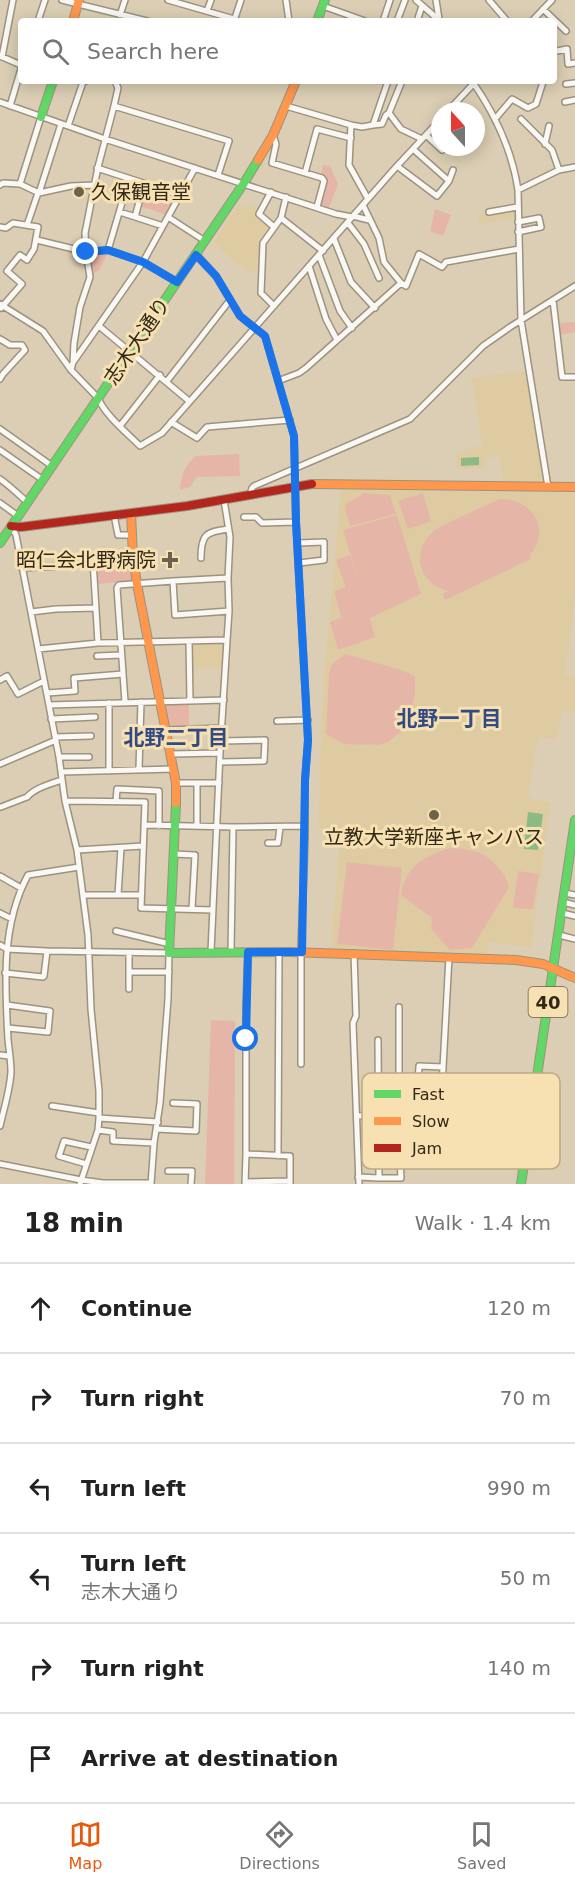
<!DOCTYPE html>
<html lang="en">
<head>
<meta charset="utf-8">
<style>
	:root { --surface:#fff; --page:#f2f2f2; --text:#222; --muted:#767676; --line:#e0e0e0; --accent:#ea580c }
	body { margin:0; font-family:"DejaVu Sans","Noto Sans JP",sans-serif; background:var(--page); color:var(--text) }
	.compass { position:absolute; left:431px; top:102px; width:54px; height:54px; border-radius:50%; background:var(--surface); box-shadow:0 3px 15px #0003; rotate:339deg }
	.stop { position:absolute; width:18px; height:18px; margin:-14px; border:4px solid #1a73e8; border-radius:50%; background:#fff }
	.stop.end { background:#1a73e8; border-color:#fff; box-shadow:0 2px 6px #0008 }
	.list { margin:0; padding:0; list-style:none }
	h2 { display:flex; justify-content:space-between; align-items:center; height:78px; margin:0; padding:0 24px; font-size:26px }
	h2 small { font-size:20px; font-weight:400; color:var(--muted) }
	.list li { display:grid; grid-template-columns:39px 1fr auto; gap:18px; align-items:center; box-sizing:border-box; height:90px; padding:0 24px; border-top:2px solid var(--line) }
	.list b { display:block; font-size:22px; white-space:nowrap }
	.list p { margin:0; font-size:20px; white-space:nowrap; color:var(--muted) }
	.list em { font-size:20px; font-style:normal; color:var(--muted) }
	.icon { flex:none; width:33px; height:33px; fill:none; stroke:currentColor; stroke-width:2; stroke-linecap:round; stroke-linejoin:round }
	.map { position:relative; flex:none; width:575px; height:1184px; overflow:hidden }
	.search { position:absolute; background:var(--surface); box-shadow:0 3px 15px #0003; left:18px; right:18px; top:18px; height:66px; display:flex; align-items:center; gap:15px; box-sizing:border-box; padding:0 21px; border-radius:6px; color:var(--muted); font-size:22px }
	.sheet { height:618px; background:var(--surface) }
	nav { display:flex; justify-content:space-around; align-items:center; box-sizing:border-box; height:84px; border-top:2px solid var(--line); background:var(--surface); font-size:16px; color:var(--muted) }
	nav a { display:grid; justify-items:center; gap:3px }
	nav .on { color:var(--accent) }
	.map>svg:first-child { display:block }
</style>
</head>
<body>
<div class="map">
<svg width="575" height="1184" viewBox="0 0 575 1184">
	<rect width="100%" height="100%" fill="#dbceb4"/>
	<path fill="#dfcba2" d="M239,204L247,208L250,204L259,209L256,215L271,227L260,241L259,264L252,274L238,265L214,242Z
		M517,207L518,217L479,224L478,214Z
		M528,370L542,461H540L542,482H503L499,456L484,458L485,468L457,469L456,455L482,445L472,378Z
		M341,489L575,493V597L565,675H575V713L562,711L557,739L538,738L528,798L551,803L531,947L489,942L487,953L331,950L341,830L319,828L320,763L324,679Z
		M223,642L224,644L222,668L192,669L191,645L193,643Z"/>
	<path fill="#e5b6a7" d="M323,165L330,166L338,184L329,208L321,205L320,203L326,182L321,176Z
		M145,186L176,196L177,197L167,215L139,206Z
		M435,209L451,215L443,236L430,231Z
		M106,253L107,255L99,270L91,275L89,254Z
		M575,322V332L559,335L558,323Z
		M239,454L240,476L197,477L190,487L180,490C182,474 184,466 196,456Z
		M364,493L390,495L396,514L350,526L345,509L346,504Z
		M423,493L431,521L408,529L398,501Z
		M500,499C532,498 552,529 530,555L531,559L445,600L442,594L448,591C413,582 411,543 441,526Z
		M397,515L421,594L370,618L375,637L338,650L330,622L341,618L334,591L346,587L336,560L350,555L360,585L343,530Z
		M130,559L134,581L97,584L95,561Z
		M345,654L398,669L415,676V695L407,727L388,742L378,745L344,744L326,734L329,672L332,664Z
		M163,703H189V727L168,728Z
		M449,848C460,849 472,849 482,854C491,858 504,872 507,881C510,886 508,890 505,894L472,948L450,950L431,929L432,918L401,895C406,865 423,858 449,848Z
		M347,862L402,868L393,950L337,944Z
		M518,871L539,874L533,909L513,908Z
		M211,1020L235,1021L234,1184H205Z"/>
	<path fill="#8bba82" d="M479,457V465L461,466V458Z
		M528,812L543,814L538,850L524,849Z"/>
	<g fill="none" stroke-linecap="round" stroke-linejoin="round">
		<g stroke="#9c937f" stroke-width="8">
			<path id="street" d="M62,0L147,21
				M168,0L234,19
				M286,0L289,21
				M416,0L440,21
				M436,0L439,19
				M489,0L507,21
				M323,6L365,21
				M543,9L566,31
				M207,11L211,0
				M120,15L125,0
				M38,21L45,0
				M234,21L241,0
				M383,21L390,0
				M397,21L405,0
				M417,21L422,6
				M532,21L552,0
				M557,51L567,49L568,64L575,63
				M0,56L21,65
				M2,57L13,0
				M472,81C495,114 512,150 518,190L521,320L548,487
				M566,84L575,83
				M0,102L105,139L336,214L352,217
				M565,102L575,100
				M10,106L21,69
				M114,106L229,141L218,175
				M286,106L351,125L362,127L373,125L388,81
				M448,111L476,81
				M389,113L402,81
				M495,119L512,99L528,108L536,104L543,82
				M521,119L552,150L559,170
				M351,125L349,165L368,199
				M373,125L382,124L386,115L389,113L401,129L422,139
				M68,126L83,82L86,81
				M273,135L276,144L272,163L322,178L324,181L317,207
				M426,135L442,150
				M545,144L549,126
				M397,166L437,196L449,181L413,149
				M97,168L180,195
				M305,173L317,129L351,138
				M449,181L453,170
				M20,184L41,117
				M0,185L3,183L20,184L39,193L71,186L94,185
				M518,190L559,170L575,167
				M271,192L259,214L274,227
				M39,193L61,124
				M120,212L163,226
				M489,212L517,207
				M353,216L369,220
				M135,217L144,184
				M168,217L205,241
				M281,218L323,251
				M518,222L539,218L541,227L518,232
				M348,223L364,244L379,278
				M27,225L38,193
				M0,227L6,228L13,223L38,227L34,249L27,260L20,255L7,271L22,284L1,308
				M334,239L351,282L375,308
				M37,240L86,252L108,250L143,262L177,282
				M108,250L129,179
				M196,254L216,276L240,316L265,336L294,436L296,522L308,740L305,780V838L301,949V1064
				M319,255L340,311L352,328
				M309,266L326,319L337,340
				M401,283L406,286L419,254L442,267L446,262L519,249
				M553,300L562,377H575
				M0,304L43,331L71,370L98,398C105,415 127,433 140,446L162,433L397,166L440,120
				M274,306L261,293L263,243L281,218L286,197
				M99,326L189,401
				M0,339L10,345H22L25,350L3,374L0,379
				M74,361L143,262L195,168
				M71,370L73,362L74,343L80,307L90,277L86,252L85,233L98,167L114,106L118,88L115,81
				M167,381L230,300
				M278,381L299,373L306,368L401,283L384,262L379,238L363,205
				M171,422L197,438L207,427L290,420
				M120,426L160,375
				M0,429L52,466
				M0,450L43,480
				M0,479C10,486 18,494 27,502
				M250,495L252,488L254,486L410,419L483,346L510,327L575,286
				M224,500L230,537L228,578
				M0,503L18,516
				M114,515L118,535H131
				M244,517H256L262,523L296,522
				M11,526L16,535L59,757L65,801L77,850L88,935L91,1009L99,1091V1118L98,1130L80,1184
				M298,543L324,542V560L299,563
				M201,558C201,534 206,532 228,529
				M22,568L93,564
				M173,581L228,578L229,611
				M31,612L56,609L96,608
				M189,641L190,701
				M98,643L93,560L133,557
				M38,649L98,643L227,640L220,753L211,952
				M97,656L121,655
				M0,680L7,676L18,694L44,681
				M47,693L75,691L74,678L123,674
				M125,702L117,588L119,585L173,581L175,615L229,611L227,640
				M49,705L224,700
				M51,719L95,717
				M277,721L308,720
				M167,730L222,728
				M55,737L91,736
				M171,754L220,753
				M59,757H89
				M220,762L264,761L265,740L221,741
				M0,764L56,740
				M139,769L141,702
				M109,770V703
				M61,772L174,769
				M176,783H219
				M65,801L145,802L141,908L213,910
				M116,802L117,789L159,791V826
				M1,807L27,797C35,788 50,784 62,780
				M145,825L233,827L304,826
				M197,826V783
				M268,843H278L280,827
				M77,850L143,846
				M174,854L195,855L192,909
				M0,876L21,888
				M565,893L575,895
				M84,895H140
				M118,895L121,848
				M563,902L575,905
				M0,913L12,919
				M562,913L575,916
				M116,931L170,944
				M559,935L575,939
				M0,945L7,949L47,951L169,953L168,999L160,1103L154,1143L151,1184
				M231,952L233,827
				M248,952L246,1005V1154L290,1156V1184
				M129,953V972H169
				M354,953L356,1016L353,1023L359,1184
				M5,973L43,977L44,976L47,951
				M129,989V972
				M7,1005L50,1011L48,1032L8,1028
				M399,1007V1118L429,1120
				M378,1040L379,1178H401L399,1143H379
				M0,1055L9,1056
				M399,1083L442,1086L449,957
				M418,1084L419,1066L443,1067
				M431,1085L428,1152L487,1157
				M52,1106L99,1113
				M357,1116L379,1115
				M99,1118L158,1122
				M418,1119L416,1151L428,1152
				M0,1126C4,1108 10,1090 11,1072C11,1061 9,1050 8,1039C5,984 1,925 28,875L79,867
				M156,1129L196,1131L197,1104L173,1103
				M98,1130L113,1132V1141L154,1143
				M278,1156L279,952
				M0,1164L81,1180L103,1183H151
				M86,1164L59,1156L64,1141L91,1147
				M168,1171H192L191,1184
				M358,1177L379,1178
				M245,1182L290,1181
				M245,1184L246,1154"/>
		</g>
		<g stroke="#9c937f" stroke-width="10">
			<path id="fast" d="M317,21L325,0
				M41,117L53,81
				M0,543L244,183L258,160
				M176,803L169,953L290,952
				M521,1184L575,820"/>
		</g>
		<g stroke="#9c937f" stroke-width="10">
			<path id="slow" d="M73,21L79,0
				M258,160L273,135L296,81
				M312,484L575,487
				M131,513L133,557L137,584L176,783V803
				M290,952L516,960L543,964L575,978"/>
		</g>
		<g stroke="#9c937f" stroke-width="10">
			<path id="jam" d="M11,526L21,527L187,506L312,484"/>
		</g>
		<use href="#street" stroke="#faf8f4" stroke-width="5"/>
		<use href="#fast" stroke="#63d668" stroke-width="8"/>
		<use href="#slow" stroke="#ff974d" stroke-width="8"/>
		<use href="#jam" stroke="#b3261e" stroke-width="8"/>
	</g>
	<g fill="none" stroke-linecap="round" stroke-linejoin="round">
		<path stroke="#1a73e8" stroke-width="8" d="M86,252L108,250L143,262L177,282L196,255L216,276L240,316L265,336L294,436L296,522L308,740L305,780L302,952H248L246,1039"/>
	</g>
	<g fill="#6c624d" stroke="#f7e0b2" stroke-width="2">
		<circle cx="79" cy="192" r="6"/>
		<path d="M167 551h6v6h6v6h-6v6h-6v-6h-6v-6h6z"/>
		<circle cx="434" cy="815" r="6"/>
	</g>
	<g text-anchor="middle" dominant-baseline="central" stroke-width="6" stroke-linejoin="round" paint-order="stroke">
		<rect fill="#f7e0b2" stroke="#6c5f45" stroke-width="1.5" x="528.5" y="987" width="39" height="30" rx="4.5"/>
		<g font-size="18" font-weight="bold" fill="#312816">
			<text x="548" y="1002">40</text>
		</g>
		<g font-size="20" fill="#312816" stroke="#f7e0b2" text-anchor="start">
			<text x="91" y="192">久保観音堂</text>
			<text x="156" y="560" text-anchor="end">昭仁会北野病院</text>
			<text x="434" y="837" text-anchor="middle">立教大学新座キャンパス</text>
		</g>
		<g font-size="20" fill="#312816" stroke="#f7e0b2">
			<text transform="translate(137 341) rotate(-56)">志木大通り</text>
		</g>
		<g font-size="21" font-weight="bold" fill="#324b84" stroke="#f7e0b2">
			<text x="449" y="719">北野一丁目</text>
			<text x="176" y="738">北野二丁目</text>
		</g>
	</g>
	<rect x="362" y="1073" width="198" height="96" rx="9" fill="#f7e0b2" stroke="#bca983" stroke-width="1.5"/>
	<rect x="374" y="1090" width="27" height="8" fill="#63d668"/>
	<rect x="374" y="1117" width="27" height="8" fill="#ff974d"/>
	<rect x="374" y="1144" width="27" height="8" fill="#b3261e"/>
	<g font-size="16" fill="#312816">
		<text x="412" y="1100">Fast</text>
		<text x="412" y="1127">Slow</text>
		<text x="412" y="1154">Jam</text>
	</g>
</svg>
<svg class="compass" viewBox="-18 -18 36 36"><path d="M0-13l5 13h-10z" fill="#e53935"/><path d="M0 13l5-13h-10z" fill="#767676"/></svg>
<div class="stop" style="left:246px;top:1039px"></div>
<div class="stop end" style="left:86px;top:252px"></div>
<div class="search"><svg class="icon" aria-label="search" viewBox="0 0 24 24"><circle cx="10" cy="10" r="6"/><path d="M15 15l6 6"/></svg>Search here</div>
</div>
<section class="sheet">
<h2>18 min<small>Walk · 1.4 km</small></h2>
<ul class="list">
<li><svg class="icon" aria-label="ahead" viewBox="0 0 24 24"><path d="M12 20V5M6 11l6-6 6 6"/></svg><div><b>Continue</b></div><em>120 m</em></li>
<li><svg class="icon" aria-label="right" viewBox="0 0 24 24"><path d="M7 20v-9h11M14 6l5 5-5 5"/></svg><div><b>Turn right</b></div><em>70 m</em></li>
<li><svg class="icon" aria-label="left" viewBox="0 0 24 24"><path d="M17 20v-9H6M10 6l-5 5 5 5"/></svg><div><b>Turn left</b></div><em>990 m</em></li>
<li><svg class="icon" aria-label="left" viewBox="0 0 24 24"><path d="M17 20v-9H6M10 6l-5 5 5 5"/></svg><div><b>Turn left</b><p>志木大通り</p></div><em>50 m</em></li>
<li><svg class="icon" aria-label="right" viewBox="0 0 24 24"><path d="M7 20v-9h11M14 6l5 5-5 5"/></svg><div><b>Turn right</b></div><em>140 m</em></li>
<li><svg class="icon" aria-label="arrive" viewBox="0 0 24 24"><path d="M6 21V4h12l-3 4 3 4H6"/></svg><div><b>Arrive at destination</b></div></li>
</ul>
</section>
<nav>
<a class="on"><svg class="icon" aria-label="map" viewBox="0 0 24 24"><path d="M3 6l6-2 6 2 6-2v14l-6 2-6-2-6 2zM9 4v14M15 6v14"/></svg>Map</a>
<a><svg class="icon" aria-label="directions" viewBox="0 0 24 24"><path d="M12 3l9 9-9 9-9-9zM9 14v-3h6M13 9l2 2-2 2"/></svg>Directions</a>
<a><svg class="icon" aria-label="saved" viewBox="0 0 24 24"><path d="M7 4h10v16l-5-4-5 4z"/></svg>Saved</a>
</nav>
</body>
</html>
